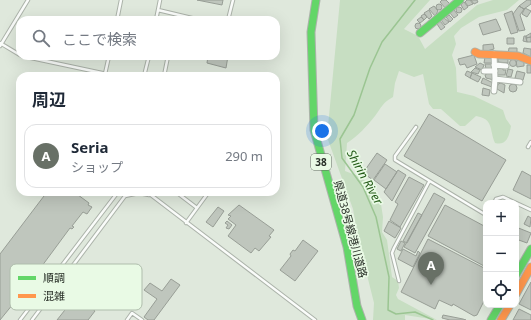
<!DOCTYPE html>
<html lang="ja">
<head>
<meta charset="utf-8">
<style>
	:root { --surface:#fff; --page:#f6f6f7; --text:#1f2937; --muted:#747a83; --line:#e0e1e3; --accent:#687066 }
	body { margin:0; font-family:"Noto Sans","Noto Sans JP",sans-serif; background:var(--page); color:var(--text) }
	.controls { position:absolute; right:12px; bottom:12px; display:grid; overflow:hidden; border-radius:8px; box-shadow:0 4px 16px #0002 }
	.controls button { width:36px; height:36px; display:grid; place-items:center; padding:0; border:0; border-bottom:1px solid var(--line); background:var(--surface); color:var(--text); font:20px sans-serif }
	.you { position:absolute; left:322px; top:131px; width:14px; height:14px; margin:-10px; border:3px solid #fff; border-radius:50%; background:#1a73e8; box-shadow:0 0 0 6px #1a73e833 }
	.badge { display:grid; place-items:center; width:26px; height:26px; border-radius:50%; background:var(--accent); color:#fff; font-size:13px; font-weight:700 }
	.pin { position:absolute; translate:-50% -33px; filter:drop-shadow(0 1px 2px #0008) }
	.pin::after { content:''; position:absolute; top:21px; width:14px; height:12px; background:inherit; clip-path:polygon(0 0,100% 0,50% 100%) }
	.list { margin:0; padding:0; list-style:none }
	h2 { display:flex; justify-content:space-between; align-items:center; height:52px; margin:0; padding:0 16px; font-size:17px }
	h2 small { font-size:13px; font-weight:400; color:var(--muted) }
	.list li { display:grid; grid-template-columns:26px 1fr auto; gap:12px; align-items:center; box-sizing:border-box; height:64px; margin:0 8px 8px; padding:0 8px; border:1px solid var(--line); border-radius:12px }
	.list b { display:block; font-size:15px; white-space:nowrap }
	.list p { margin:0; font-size:13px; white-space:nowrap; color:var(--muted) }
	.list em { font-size:13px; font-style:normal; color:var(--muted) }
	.icon { flex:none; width:22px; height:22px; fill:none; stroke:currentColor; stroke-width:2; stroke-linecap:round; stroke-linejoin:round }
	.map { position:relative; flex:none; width:531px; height:320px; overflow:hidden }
	.search { position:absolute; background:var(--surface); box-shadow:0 4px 16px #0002; left:16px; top:16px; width:264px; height:44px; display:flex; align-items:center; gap:10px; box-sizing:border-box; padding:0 14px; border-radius:12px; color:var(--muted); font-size:15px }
	.panel { position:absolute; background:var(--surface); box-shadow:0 4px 16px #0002; left:16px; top:72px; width:264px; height:124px; border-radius:12px }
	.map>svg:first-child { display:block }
</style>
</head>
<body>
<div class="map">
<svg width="531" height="320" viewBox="0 0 531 320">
	<rect width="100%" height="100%" fill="#dfe8dc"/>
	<path fill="#c7dec2" d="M340,0H430L404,29L418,36L425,49L477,5L493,0H519L507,10L479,17L461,28L454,36L456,44L452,55L456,68L457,92L474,96L503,110L506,119L511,126C509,136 507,146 495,143C489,129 494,119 476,116L465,126H460L441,109H433L429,104L423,74L414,77L399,71L395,83L393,97C382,103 382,107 375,116C367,126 358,136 347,143L345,171L358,176L372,185L380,198L383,217L382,232L387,240L392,277L398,281L399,288L396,295L398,299L437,320L405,315V320H373L374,303L359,243L353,209L327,137Z"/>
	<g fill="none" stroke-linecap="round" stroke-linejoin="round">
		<path stroke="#9bc592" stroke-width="1.5" d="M415,0L382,42L370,68L354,115L340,139L342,158L363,187L376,217L389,277L388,310L396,314L415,312L433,320"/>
	</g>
	<path fill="#bfc6bd" stroke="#989e96" d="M197,0H223L222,5Z
		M442,0H446L451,5L446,9L440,2Z
		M467,0H470L473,4L468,6L465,2Z
		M471,0H477L478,2L474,4Z
		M527,0H531V4L524,9L519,6Z
		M464,2L468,7L464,10L461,5Z
		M436 7a3 3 0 1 1 6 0a3 3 0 1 1-6 0Z
		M434,6L438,11L435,16L429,9Z
		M519,6L524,9L520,15L525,30L519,31L513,14Z
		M456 10a3 3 0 1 1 6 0a3 3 0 1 1-6 0Z
		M525,8L531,11L527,17L522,14Z
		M429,10L432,16L429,19L424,13Z
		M454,10L458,15L454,18L450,13Z
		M512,11L518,32L511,34L504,14Z
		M424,14L427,17L424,20L421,16Z
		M449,15L453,19L450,22L446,17Z
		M421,17L424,20L420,23L417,20Z
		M444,18L449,22L445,25L441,20Z
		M496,19L501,30L483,35L479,24Z
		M440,21L445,27L441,30L437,24Z
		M415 26a3 3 0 1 1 6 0a3 3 0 1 1-6 0Z
		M531,33V37L526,38V36Z
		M524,36H526L527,42L523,41Z
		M531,37V42H527L526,38Z
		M507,38H514V44H507Z
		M493,44L494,49L483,52V45Z
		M509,48H517V54H508Z
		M524,48L531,49V57L523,53Z
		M474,55L477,64L467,68L465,64L460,65L458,59Z
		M208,56H228L226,68L207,63Z
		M491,56L493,63H484L485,57Z
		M498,57H508V63L498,62Z
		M509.5 63a3.5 3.5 0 1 1 7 0a3.5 3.5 0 1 1-7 0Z
		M521,60H524V66L517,67L516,61Z
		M480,63L484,65L482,70L475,67Z
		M485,64H493L494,69H486Z
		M527,65H531V73H527Z
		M475,68L480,70L478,74L471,72Z
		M503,68V70H506L505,75H497L496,69Z
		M508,69L513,70L511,77L506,76Z
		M467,71L472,73L470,78L465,75Z
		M517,71L525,73L523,80L515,78Z
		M472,73L481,77L478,82L470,78Z
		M488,73H494V80L486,78L485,75Z
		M483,78L493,83L492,87L481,83Z
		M501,83L505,85L504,93L497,89L498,84Z
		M509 88a4 4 0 1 1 8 0a4 4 0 1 1-8 0Z
		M483,88L490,90L489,96L482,95Z
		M429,114L506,160L482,201L404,156Z
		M377,153L387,160L373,180L363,173Z
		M385,164L397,172L386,189L374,180Z
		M398,170L406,175L392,201L384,192Z
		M522,171L531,176V199L513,190Z
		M409,177L424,185L400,227L390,220L398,204L395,202Z
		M47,192H74L89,203L88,205L92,207L87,214L83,212L72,226L74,227L72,229L70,228L39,270L41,272L39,275L37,273L38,275L23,294L22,293L0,320V254Z
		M434,193L445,199L415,253L404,247Z
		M239,205L274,230L269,236L271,237L259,251L255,248L251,253L228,236L236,225L228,219L231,216L228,215Z
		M445,205L486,227V263L484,266L428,236Z
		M218,207L224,211L213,227L206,222Z
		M418,213L422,215L407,243L403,241Z
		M528,216L531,218L530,227L524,224Z
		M227,221L232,225L229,229L226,228L228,225L225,223Z
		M389,221L401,228L395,238L384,231Z
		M516,227L531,233L527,243L516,239Z
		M428,239L486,269V297L477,315L474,316L453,304L452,306L439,300L435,309L401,292Z
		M303,240L318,251L295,281L280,270L291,256L290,254L293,250L295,251Z
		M401,241L405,243L401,251L397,249Z
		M403,249L416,256L418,251L420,253L413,267L398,259Z
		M171,279L180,285L154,320H148L144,317L157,299L144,290L150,283L162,291Z
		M531,282V310L519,304Z
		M76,296L95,311L88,320H57Z
		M519,309L531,315V320H513Z
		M443,315L463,319L466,320H450L442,318Z"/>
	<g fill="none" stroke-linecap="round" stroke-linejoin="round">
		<g stroke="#acb3aa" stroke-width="4.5">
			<path id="lane" d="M158,10L200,20
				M117,20L121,0
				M156,20L160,0
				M228,20L233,0
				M0,43L20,55
				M0,46L28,0
				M22,56L116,76
				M105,74L109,56
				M144,76L149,56
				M164,76L168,56
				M416,127L395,156V160L486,215
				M528,147L531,142
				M147,192L315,320
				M176,192L197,208
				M125,196L139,193L149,195
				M494,203L496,199L503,197L531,210
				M186,223L208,193
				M399,281L392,253L394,248L429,182
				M20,320L118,192
				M32,320L128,192
				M127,320L132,313L142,320"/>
		</g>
		<g stroke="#acb3aa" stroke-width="7">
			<path id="street" d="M494,54L495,79L494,91
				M494,65L506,66
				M484,71H495
				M495,79L520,82"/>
		</g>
		<g stroke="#acb3aa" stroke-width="9">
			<path id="fast" d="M316,0L311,32L314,130L347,247L357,306L362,320
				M420,33L460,0
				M516,275L531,249
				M491,320L500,305"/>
		</g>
		<g stroke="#acb3aa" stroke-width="9">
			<path id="slow" d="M475,52L479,54L518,56L531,61
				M516,294L531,267
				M501,320L510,305"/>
		</g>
		<use href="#lane" stroke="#fafcfa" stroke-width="2.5"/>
		<use href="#street" stroke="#fafcfa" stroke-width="5"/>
		<use href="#fast" stroke="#63d668" stroke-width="7"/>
		<use href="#slow" stroke="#ff974d" stroke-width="7"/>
	</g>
	<g text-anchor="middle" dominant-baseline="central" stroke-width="3.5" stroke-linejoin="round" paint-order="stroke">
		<rect fill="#e9fae5" stroke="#626c60" stroke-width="1" x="311" y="154" width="20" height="16" rx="3"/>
		<g font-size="10" font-weight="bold" fill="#282f27">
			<text x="321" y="162">38</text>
		</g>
		<g font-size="11" fill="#282f27" stroke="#e9fae5">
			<text transform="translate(351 229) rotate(75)">県道38号線港川道路</text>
		</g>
		<g font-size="12" font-style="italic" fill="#245b18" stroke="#e9fae5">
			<text transform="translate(365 177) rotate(61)">Shirin River</text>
		</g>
	</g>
	<rect x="10" y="264" width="132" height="46" rx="6" fill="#e9fae5" stroke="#afbdac" stroke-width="1"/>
	<rect x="18" y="276" width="18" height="4" fill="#63d668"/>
	<rect x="18" y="294" width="18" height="4" fill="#ff974d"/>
	<g font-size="11" fill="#282f27">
		<text x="43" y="282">順調</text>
		<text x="43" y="300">混雑</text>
	</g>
</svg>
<div class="controls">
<button>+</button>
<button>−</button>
<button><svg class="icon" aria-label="locate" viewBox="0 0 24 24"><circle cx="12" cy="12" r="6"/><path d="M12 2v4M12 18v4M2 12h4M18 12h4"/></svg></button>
</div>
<div class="you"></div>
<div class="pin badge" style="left:431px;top:285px">A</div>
<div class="search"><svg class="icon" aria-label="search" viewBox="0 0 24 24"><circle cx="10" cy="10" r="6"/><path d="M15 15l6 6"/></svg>ここで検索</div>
<section class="panel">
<h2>周辺<small></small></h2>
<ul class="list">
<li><span class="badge">A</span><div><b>Seria</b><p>ショップ</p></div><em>290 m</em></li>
</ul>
</section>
</div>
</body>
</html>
